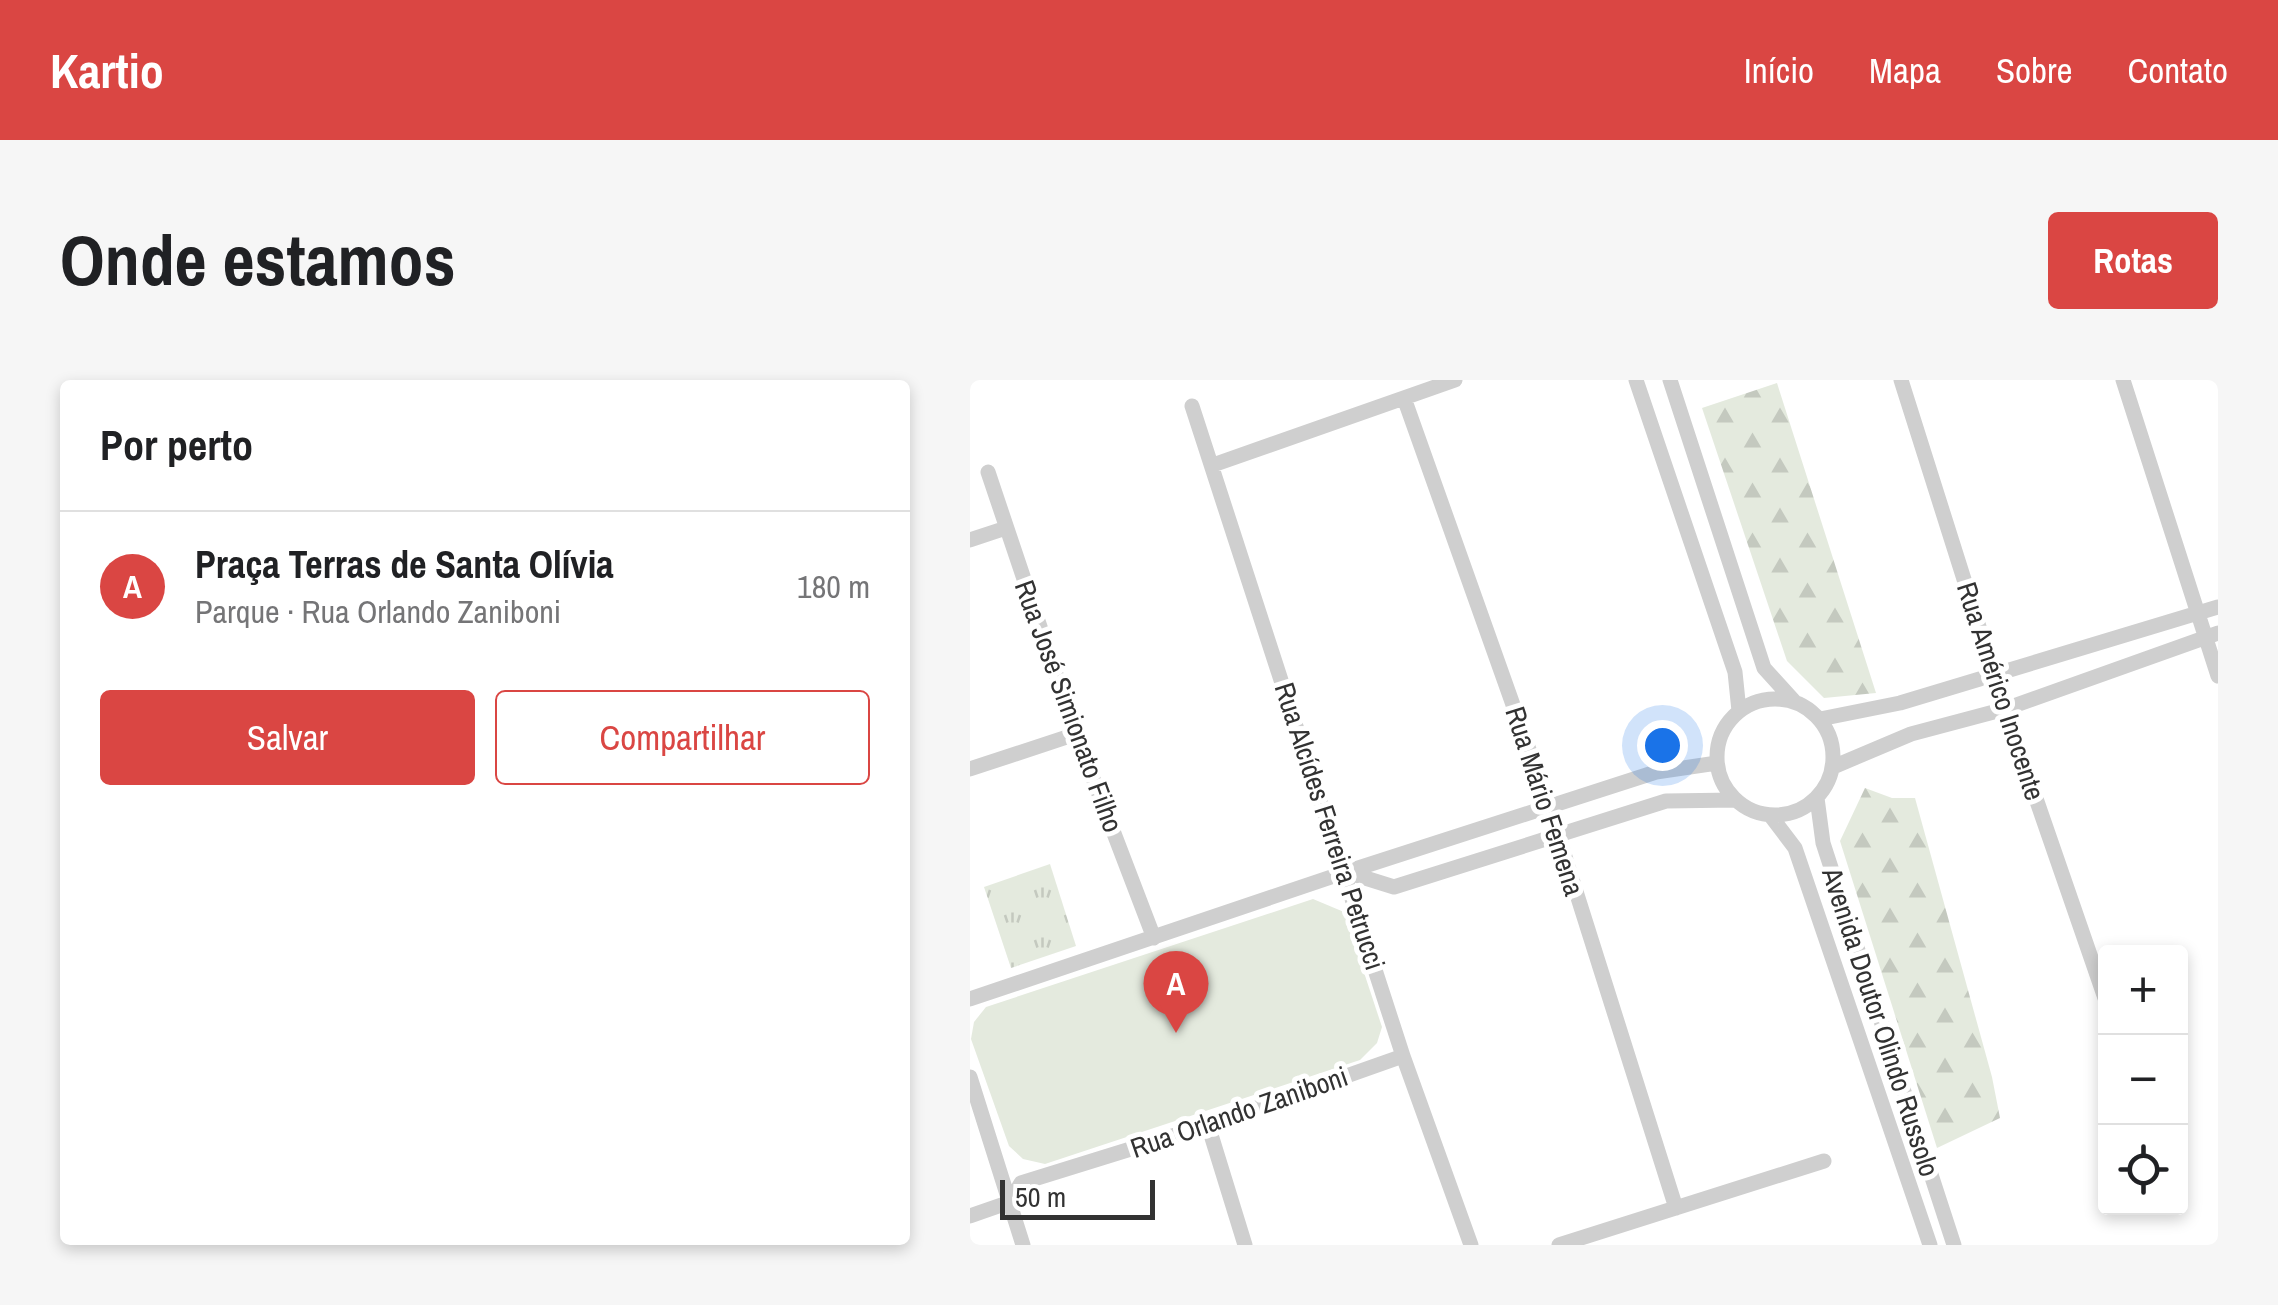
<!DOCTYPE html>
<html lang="pt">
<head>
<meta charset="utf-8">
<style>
	:root { --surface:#fff; --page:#f6f6f6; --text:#202124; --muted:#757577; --line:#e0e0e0; --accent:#da4643 }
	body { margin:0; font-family:"Archivo Narrow",sans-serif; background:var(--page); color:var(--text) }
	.controls { position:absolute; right:30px; bottom:30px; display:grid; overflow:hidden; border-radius:10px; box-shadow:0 5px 15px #0003 }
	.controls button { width:90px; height:90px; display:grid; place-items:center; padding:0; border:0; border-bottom:2px solid var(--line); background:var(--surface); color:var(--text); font:50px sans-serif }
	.scale { position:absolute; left:30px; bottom:25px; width:155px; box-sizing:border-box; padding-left:10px; border:5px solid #323232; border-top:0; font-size:28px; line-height:35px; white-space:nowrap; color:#323232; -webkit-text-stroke:8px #fff; paint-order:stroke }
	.you { position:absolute; left:692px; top:365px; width:35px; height:35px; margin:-25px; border:8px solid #fff; border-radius:50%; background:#1a73e8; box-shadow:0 0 0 15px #1a73e833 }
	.badge { display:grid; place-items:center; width:65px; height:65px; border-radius:50%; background:var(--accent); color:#fff; font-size:32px; font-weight:700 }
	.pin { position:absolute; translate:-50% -82px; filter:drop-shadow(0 2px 5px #0008) }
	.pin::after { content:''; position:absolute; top:52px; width:35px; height:30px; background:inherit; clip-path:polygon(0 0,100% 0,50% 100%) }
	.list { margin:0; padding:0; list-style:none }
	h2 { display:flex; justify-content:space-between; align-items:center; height:130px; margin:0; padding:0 40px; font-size:42px }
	h2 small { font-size:32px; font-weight:400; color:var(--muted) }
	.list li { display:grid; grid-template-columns:65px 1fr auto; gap:30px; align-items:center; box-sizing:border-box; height:150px; padding:0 40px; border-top:2px solid var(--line) }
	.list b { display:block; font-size:38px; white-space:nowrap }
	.list p { margin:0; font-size:32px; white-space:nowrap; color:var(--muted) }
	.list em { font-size:32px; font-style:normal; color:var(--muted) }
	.actions { display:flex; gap:20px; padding:30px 40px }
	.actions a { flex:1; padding:22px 0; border:2px solid var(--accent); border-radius:10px; text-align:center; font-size:35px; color:var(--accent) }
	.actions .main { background:var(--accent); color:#fff }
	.icon { flex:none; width:55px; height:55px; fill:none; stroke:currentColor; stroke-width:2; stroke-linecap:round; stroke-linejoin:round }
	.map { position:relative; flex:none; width:1248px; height:865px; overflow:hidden; border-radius:10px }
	header { display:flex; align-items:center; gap:60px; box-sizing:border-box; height:140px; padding:0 50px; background:var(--accent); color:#fff }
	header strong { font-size:48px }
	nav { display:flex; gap:55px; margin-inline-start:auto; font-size:35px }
	.intro { display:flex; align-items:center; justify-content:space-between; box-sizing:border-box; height:240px; padding:0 60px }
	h1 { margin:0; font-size:70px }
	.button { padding:25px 45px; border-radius:10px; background:var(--accent); color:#fff; font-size:35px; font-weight:700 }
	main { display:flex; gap:60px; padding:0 60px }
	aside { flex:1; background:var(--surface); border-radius:10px; box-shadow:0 5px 15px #0003 }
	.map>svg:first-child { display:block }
</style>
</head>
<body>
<header>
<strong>Kartio</strong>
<nav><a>Início</a><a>Mapa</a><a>Sobre</a><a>Contato</a></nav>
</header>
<div class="intro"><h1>Onde estamos</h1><a class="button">Rotas</a></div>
<main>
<aside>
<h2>Por perto<small></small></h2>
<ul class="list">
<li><span class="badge">A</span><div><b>Praça Terras de Santa Olívia</b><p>Parque · Rua Orlando Zaniboni</p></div><em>180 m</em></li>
</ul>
<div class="actions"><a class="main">Salvar</a><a>Compartilhar</a></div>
</aside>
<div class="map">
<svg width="1248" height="865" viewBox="0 0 1248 865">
	<defs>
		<pattern id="grass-tufts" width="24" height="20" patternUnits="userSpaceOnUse" patternTransform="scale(2.5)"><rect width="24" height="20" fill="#e4eade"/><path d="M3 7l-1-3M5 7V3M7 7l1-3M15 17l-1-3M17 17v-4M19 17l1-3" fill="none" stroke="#c4c9bf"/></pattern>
		<pattern id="forest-firs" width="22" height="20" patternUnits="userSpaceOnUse" patternTransform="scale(2.5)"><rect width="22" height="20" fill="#e4eade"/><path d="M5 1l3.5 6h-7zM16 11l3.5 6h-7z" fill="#c4c9bf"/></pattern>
	</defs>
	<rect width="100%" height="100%" fill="#fff"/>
	<path fill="url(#grass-tufts)" d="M80,484L106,566L41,588L14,507Z"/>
	<path fill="url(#forest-firs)" d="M807,3L906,313L854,318L817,281L732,28Z
		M895,408L922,418H945L1022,697L1030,738L967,768L870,461Z"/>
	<path fill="#e4eade" d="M343,519L374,532L412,647L407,663L390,680L75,784L53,779L39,766L1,659L4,642L16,627Z"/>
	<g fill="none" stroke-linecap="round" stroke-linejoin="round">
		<path stroke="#cfcfcf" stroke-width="15" d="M666,0L765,292L769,331
			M700,0L794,288L824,321
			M931,0L1035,329L1136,621
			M1153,0L1248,296
			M434,18L579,426L706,828
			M222,26L433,676L501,865
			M243,85L485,0
			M18,92L106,354L184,558
			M0,160L36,148
			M747 377a58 58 0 1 1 116 0a58 58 0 1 1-116 0Z
			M850,339L930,323L1248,227
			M747,383L686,392L376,492L424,507L696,421L765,420
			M863,387L941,354L1035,329L1248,253
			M0,389L106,354
			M847,418L853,463L984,865
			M800,435L825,468L960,865
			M0,619L376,492
			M0,697L53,865
			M238,745L275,865
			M0,836L40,822L51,803L238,745L433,676
			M589,865L854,781"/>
	</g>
	<g text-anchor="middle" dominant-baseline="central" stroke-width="10" stroke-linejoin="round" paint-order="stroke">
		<g font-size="28" fill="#323232" stroke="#fff">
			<text transform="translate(1031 311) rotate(72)">Rua Américo Inocente</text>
			<text transform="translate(99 326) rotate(70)">Rua José Simionato Filho</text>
			<text transform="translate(575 421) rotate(72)">Rua Mário Femena</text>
			<text transform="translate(360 446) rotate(72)">Rua Alcídes Ferreira Petrucci</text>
			<text transform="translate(911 642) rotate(72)">Avenida Doutor Olindo Russolo</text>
			<text transform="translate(269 732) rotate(-19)">Rua Orlando Zaniboni</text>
		</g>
	</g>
</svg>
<div class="controls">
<button>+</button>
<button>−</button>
<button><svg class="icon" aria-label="locate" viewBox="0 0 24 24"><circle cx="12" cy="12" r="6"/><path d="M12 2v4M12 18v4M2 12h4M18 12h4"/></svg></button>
</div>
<div class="scale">50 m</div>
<div class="you"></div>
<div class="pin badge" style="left:206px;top:653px">A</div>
</div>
</main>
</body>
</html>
